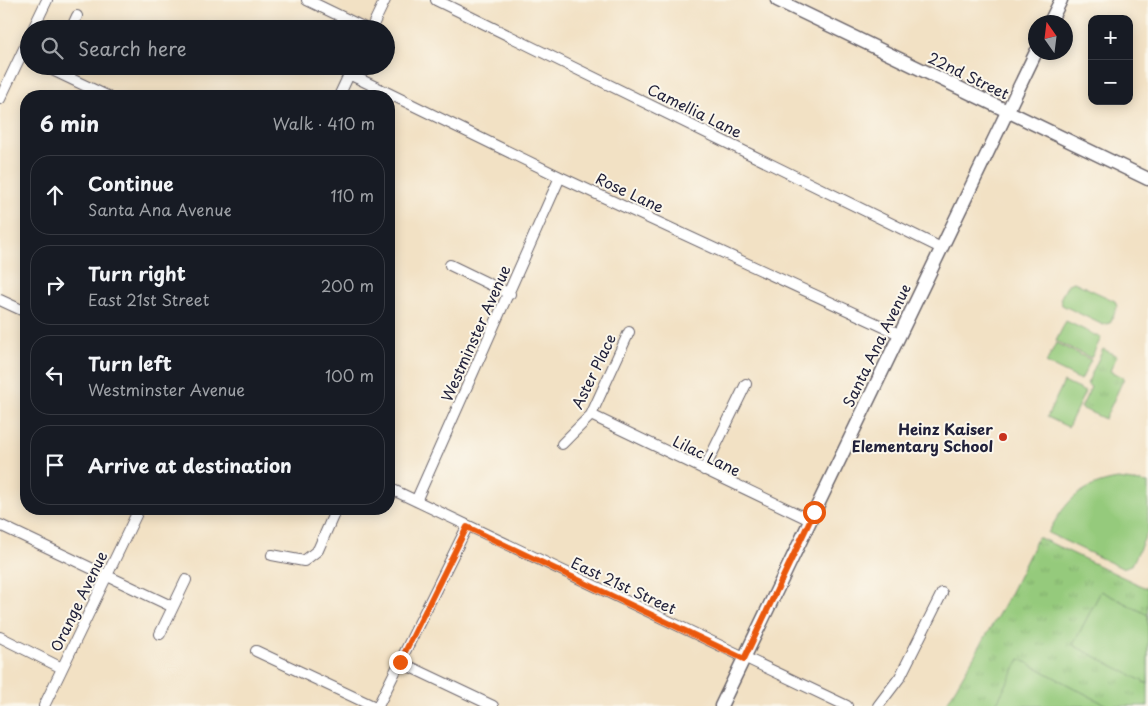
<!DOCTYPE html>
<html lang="en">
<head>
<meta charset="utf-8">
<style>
	:root { --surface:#171b24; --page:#242831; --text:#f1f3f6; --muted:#9ea1a6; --line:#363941 }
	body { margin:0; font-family:"Playpen Sans",sans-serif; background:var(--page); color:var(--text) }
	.controls { position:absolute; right:15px; top:15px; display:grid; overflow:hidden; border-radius:10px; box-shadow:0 2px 12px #0003 }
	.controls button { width:45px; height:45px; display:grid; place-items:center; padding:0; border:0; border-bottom:1px solid var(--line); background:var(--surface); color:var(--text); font:25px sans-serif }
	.compass { position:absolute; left:1028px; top:15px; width:45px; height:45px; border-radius:50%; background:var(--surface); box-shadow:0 2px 12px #0003; rotate:346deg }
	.stop { position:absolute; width:15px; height:15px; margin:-11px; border:4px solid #ea580c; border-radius:50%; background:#fff }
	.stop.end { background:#ea580c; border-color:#fff; box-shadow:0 1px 5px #0008 }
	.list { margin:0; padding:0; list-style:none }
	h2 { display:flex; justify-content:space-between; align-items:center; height:65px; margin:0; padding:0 20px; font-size:21px }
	h2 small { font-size:16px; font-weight:400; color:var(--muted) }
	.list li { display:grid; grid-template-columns:32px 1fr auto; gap:15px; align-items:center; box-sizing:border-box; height:80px; margin:0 10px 10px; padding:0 10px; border:1px solid var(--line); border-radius:20px }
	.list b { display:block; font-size:19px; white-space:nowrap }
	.list p { margin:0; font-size:16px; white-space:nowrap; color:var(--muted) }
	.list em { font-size:16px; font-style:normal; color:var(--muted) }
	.icon { flex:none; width:28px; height:28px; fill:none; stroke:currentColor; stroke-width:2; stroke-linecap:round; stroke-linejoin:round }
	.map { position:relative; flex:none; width:1148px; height:706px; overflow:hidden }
	.search { position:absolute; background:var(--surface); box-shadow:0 2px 12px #0003; left:20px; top:20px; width:375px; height:55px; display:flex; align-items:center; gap:12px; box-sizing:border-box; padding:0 18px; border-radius:28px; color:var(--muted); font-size:19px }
	.panel { position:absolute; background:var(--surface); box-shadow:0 2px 12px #0003; left:20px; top:90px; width:375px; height:425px; border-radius:20px }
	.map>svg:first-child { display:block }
</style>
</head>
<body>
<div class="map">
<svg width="1148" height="706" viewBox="0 0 1148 706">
	<defs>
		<pattern id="grass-tufts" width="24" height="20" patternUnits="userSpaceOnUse" patternTransform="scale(1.25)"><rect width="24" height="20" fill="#95ca7c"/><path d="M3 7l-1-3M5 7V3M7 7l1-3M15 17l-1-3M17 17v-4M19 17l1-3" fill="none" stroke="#80ad6c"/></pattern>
	</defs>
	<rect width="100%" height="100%" fill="#fbf7ec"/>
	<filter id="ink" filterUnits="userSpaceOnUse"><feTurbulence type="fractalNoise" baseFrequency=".02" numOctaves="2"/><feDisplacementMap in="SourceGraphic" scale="10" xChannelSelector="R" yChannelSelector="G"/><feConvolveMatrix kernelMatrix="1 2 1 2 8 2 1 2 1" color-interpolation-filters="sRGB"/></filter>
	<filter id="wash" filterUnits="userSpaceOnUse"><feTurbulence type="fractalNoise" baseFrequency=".0096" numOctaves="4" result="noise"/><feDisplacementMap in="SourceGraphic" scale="20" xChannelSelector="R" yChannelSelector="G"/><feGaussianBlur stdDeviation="1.12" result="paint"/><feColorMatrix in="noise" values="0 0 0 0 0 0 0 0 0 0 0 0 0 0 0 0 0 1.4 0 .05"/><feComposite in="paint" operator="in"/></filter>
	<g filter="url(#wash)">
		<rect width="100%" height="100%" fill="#f2e1c4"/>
		<path fill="url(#grass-tufts)" stroke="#5c765c" d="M1103,349L1117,356L1110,371L1124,378L1105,419L1081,408L1091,387L1087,384Z
			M1038,537L1148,589V706H945L1008,598Z"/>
		<path fill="#95ca7c" stroke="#5c765c" d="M1074,282L1115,301L1117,307L1110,323L1103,325L1062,305L1060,299L1068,284Z
			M1066,321L1101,338L1091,358L1056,341Z
			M1056,343L1091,360L1081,380L1046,363Z
			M1064,382L1085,392L1068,427L1047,417Z
			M1118,479L1148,483V531L1132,565L1122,568L1048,533C1066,501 1080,485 1118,479Z
			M1101,591L1148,615V684L1073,645Z
			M1020,659L1108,706H995Z"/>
	</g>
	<g filter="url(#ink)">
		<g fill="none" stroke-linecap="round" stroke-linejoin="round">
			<g stroke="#6b656b" stroke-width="12">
				<path id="minor" d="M307,0L367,29
					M436,0L941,248
					M33,29L47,0
					M71,29L77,16
					M371,29L385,0
					M44,66L107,96
					M349,74L560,177L899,334
					M339,96L353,66
					M0,99L29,38
					M450,265L510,294
					M0,300L26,312
					M591,415L810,520
					M562,444L591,415L629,332
					M704,470L746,384
					M389,488L847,706
					M416,501L560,177
					M0,525L173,607
					M272,555L304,561L318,550L336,509
					M160,634L186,580
					M0,637L62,668
					M256,651L373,706
					M400,662L493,706
					M44,706L139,509
					M378,706L467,527
					M878,706L900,677L942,593"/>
			</g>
			<g stroke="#6b656b" stroke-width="15">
				<path id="tertiary" d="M777,0L1148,179
					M1050,22L1061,0
					M721,706L1036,52"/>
			</g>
			<use href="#minor" stroke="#fff" stroke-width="10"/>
			<use href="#tertiary" stroke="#fff" stroke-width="12"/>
		</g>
	</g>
	<g fill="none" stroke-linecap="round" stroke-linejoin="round" filter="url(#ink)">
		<path stroke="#ea580c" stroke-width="6" d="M400,662L467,527L744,659L814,512"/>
	</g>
	<circle fill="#c8321e" stroke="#fbf7ec" stroke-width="2" cx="1003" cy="437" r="5"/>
	<g text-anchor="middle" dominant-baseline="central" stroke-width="4" stroke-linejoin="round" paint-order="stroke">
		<g font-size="15" fill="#22223b" stroke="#fbf7ec">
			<text transform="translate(969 75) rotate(26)">22nd Street</text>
			<text transform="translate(695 110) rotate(26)">Camellia Lane</text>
			<text transform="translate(630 192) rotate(25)">Rose Lane</text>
			<text transform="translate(475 333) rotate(-66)">Westminster Avenue</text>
			<text transform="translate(876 345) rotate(-64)">Santa Ana Avenue</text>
			<text transform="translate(593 371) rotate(-64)">Aster Place</text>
			<text transform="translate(707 455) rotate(26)">Lilac Lane</text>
			<text transform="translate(624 585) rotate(25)">East 21st Street</text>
			<text transform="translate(78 601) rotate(-64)">Orange Avenue</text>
		</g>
		<g font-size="15" font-weight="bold" fill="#22223b" stroke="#fbf7ec" text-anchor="end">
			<text x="993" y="428">Heinz Kaiser<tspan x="993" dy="17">Elementary School</tspan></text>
		</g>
	</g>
</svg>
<div class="controls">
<button>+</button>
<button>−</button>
</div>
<svg class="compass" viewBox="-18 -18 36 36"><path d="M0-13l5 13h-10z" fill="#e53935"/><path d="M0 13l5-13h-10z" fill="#9ea1a6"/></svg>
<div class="stop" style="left:814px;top:512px"></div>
<div class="stop end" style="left:400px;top:662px"></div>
<div class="search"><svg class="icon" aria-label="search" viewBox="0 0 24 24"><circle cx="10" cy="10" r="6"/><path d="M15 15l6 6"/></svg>Search here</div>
<section class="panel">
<h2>6 min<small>Walk · 410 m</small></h2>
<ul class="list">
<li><svg class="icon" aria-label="ahead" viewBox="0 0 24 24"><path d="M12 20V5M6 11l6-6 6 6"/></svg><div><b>Continue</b><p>Santa Ana Avenue</p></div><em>110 m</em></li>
<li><svg class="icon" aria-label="right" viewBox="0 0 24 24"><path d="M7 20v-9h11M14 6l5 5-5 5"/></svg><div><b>Turn right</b><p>East 21st Street</p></div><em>200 m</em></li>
<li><svg class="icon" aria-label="left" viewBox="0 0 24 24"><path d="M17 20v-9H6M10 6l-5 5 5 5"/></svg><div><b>Turn left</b><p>Westminster Avenue</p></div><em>100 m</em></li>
<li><svg class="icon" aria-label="arrive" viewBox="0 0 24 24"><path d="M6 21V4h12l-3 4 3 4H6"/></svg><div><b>Arrive at destination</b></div></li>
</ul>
</section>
</div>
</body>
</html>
